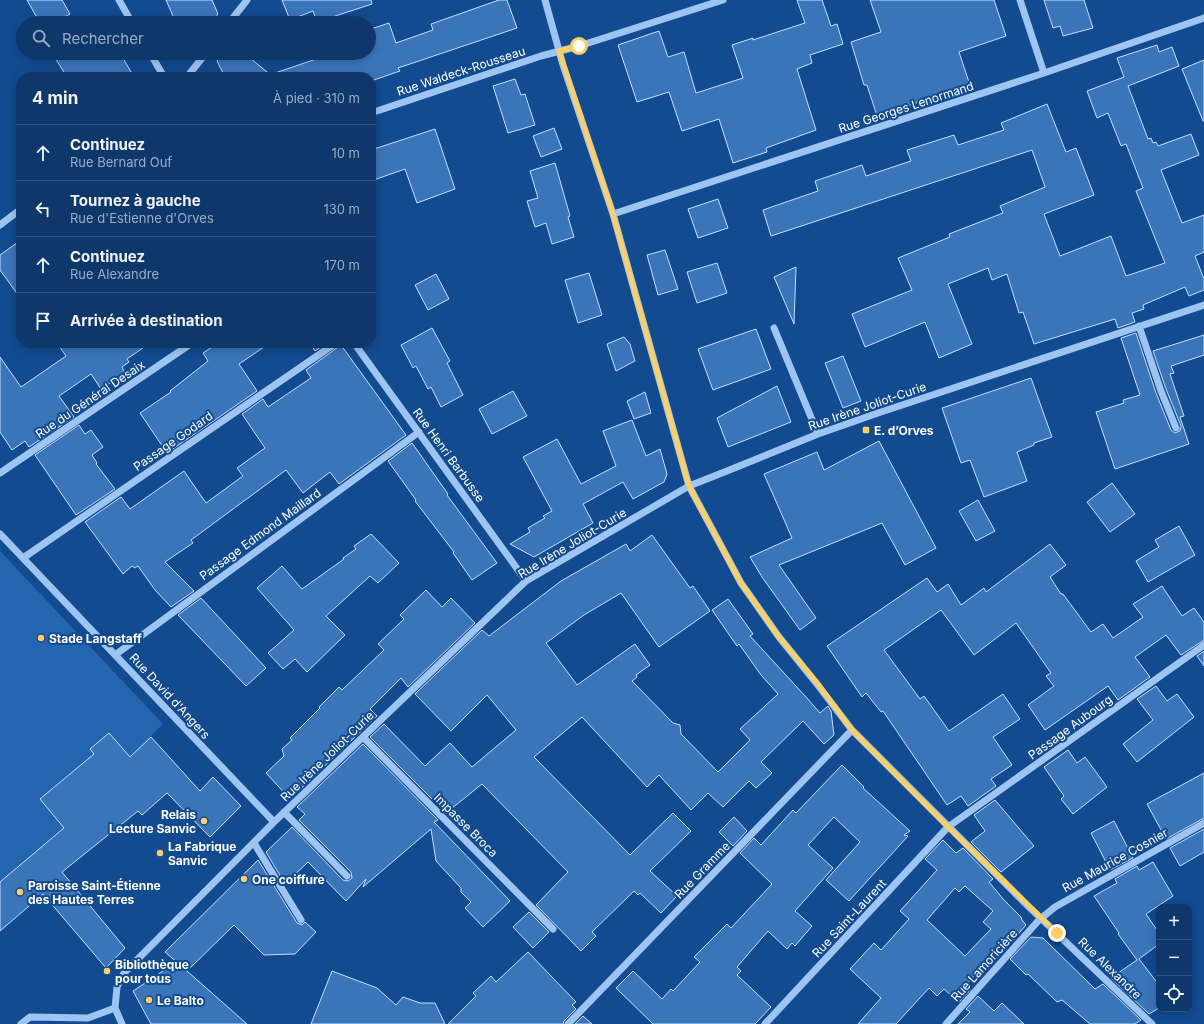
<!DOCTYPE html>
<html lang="fr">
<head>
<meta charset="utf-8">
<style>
	:root { --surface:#0e386c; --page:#173f72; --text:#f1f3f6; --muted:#9bacc2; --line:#2e527f }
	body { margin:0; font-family:Inter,sans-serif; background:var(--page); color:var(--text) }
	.controls { position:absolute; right:12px; bottom:12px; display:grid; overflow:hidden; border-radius:8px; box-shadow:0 2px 10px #0003 }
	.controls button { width:36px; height:36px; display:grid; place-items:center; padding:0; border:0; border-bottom:1px solid var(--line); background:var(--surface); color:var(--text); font:20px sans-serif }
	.stop { position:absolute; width:12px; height:12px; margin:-9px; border:3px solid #ffcf5f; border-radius:50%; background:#fff }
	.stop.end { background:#ffcf5f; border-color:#fff; box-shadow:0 1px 4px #0008 }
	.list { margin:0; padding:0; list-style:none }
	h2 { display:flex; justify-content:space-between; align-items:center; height:52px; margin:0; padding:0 16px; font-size:17px }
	h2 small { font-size:13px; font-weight:400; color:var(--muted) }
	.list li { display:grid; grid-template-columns:26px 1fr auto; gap:12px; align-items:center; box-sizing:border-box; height:56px; padding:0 16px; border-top:1px solid var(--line) }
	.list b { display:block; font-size:15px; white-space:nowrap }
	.list p { margin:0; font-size:13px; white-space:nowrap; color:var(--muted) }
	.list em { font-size:13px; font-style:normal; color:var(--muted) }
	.icon { flex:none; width:22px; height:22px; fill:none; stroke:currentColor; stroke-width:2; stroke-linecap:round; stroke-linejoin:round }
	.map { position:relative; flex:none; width:1204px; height:1024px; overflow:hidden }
	.search { position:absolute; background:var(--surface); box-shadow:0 2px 10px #0003; left:16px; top:16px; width:360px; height:44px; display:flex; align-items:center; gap:10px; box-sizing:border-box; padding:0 14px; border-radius:22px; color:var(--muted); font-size:15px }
	.panel { position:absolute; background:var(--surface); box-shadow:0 2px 10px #0003; left:16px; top:72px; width:360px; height:276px; border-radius:16px }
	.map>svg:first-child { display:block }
</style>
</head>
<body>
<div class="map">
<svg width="1204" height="1024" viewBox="0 0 1204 1024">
	<rect width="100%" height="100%" fill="#124b90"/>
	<path fill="#2465b0" d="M0,551L163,724L150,737L159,748L0,882Z"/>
	<path fill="#3b75b9" stroke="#c5dffd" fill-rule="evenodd" d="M27,0H62L70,14L54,23H40Z
		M166,0H212L218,14L211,23H176Z
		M282,0H371L372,4L317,22L313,11L290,20Z
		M499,0H507L517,28L398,68L400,71L371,81V77H225L217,61L223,53H244L272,76V74L334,53H369V44L375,42L371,29L389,23L396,43L433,30L431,24Z
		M797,0H822L831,26L837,24L843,44L810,55L812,63L797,69L816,130L766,148L767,152L733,163L719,119L682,131L669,92L637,102L618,45L659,31L668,57L684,52L696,93L743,78L732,45L753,38V40L805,23Z
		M870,0H994L1006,36L959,52L970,85L877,116L867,85H864L851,42L881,32Z
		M1044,0H1084L1093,28L1063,36L1060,26L1053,28Z
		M1157,45L1159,52L1172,47L1179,66L1128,86L1148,139L1151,138L1153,143L1156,142L1158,146L1191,134L1199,155L1161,170L1182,223L1204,215V252L1195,256L1204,279V290L1189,296L1185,287L1143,305L1144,309L1132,313L1135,322L1118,328L1115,319L1034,344L1023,312L1019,313L1007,274L992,280L988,268L948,284L972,344L939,358L925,322L865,347L852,314L912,290L898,258L950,237L949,234L1003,213L1000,206L1045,187L1032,150L771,236L763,210L818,191L815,181L862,165L866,176L911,161L907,150L954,135L958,145L1004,130L1001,123L1047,104L1066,152L1076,148L1094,195L1044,214L1060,256L1111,236L1126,276L1165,263L1136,191L1143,188L1126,144L1121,146L1108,113L1097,118L1087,91L1124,77L1117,58Z
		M52,53H120L134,77H67Z
		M1204,60V121H1203L1182,69Z
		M515,79L521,95L525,94L535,125L508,133L493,86Z
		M554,128L562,149L541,157L533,136Z
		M435,129L455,189L417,203L405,169L371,181V150Z
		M555,163L570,216L568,217L574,237L552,244L546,223L535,227L527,201L538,198L530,171Z
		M718,199L728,228L698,238L688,209Z
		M21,240V299L0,270V255Z
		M665,250L678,289L658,295L647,255Z
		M717,263L727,293L697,303L687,272Z
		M796,267L794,324L774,277Z
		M589,273L602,315L578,323L565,280Z
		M436,274L449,299L428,310L415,285Z
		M432,328L450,361L447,363L463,395L441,407L431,387L428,389L416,366L413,368L401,345Z
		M756,329L771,369L713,390L698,349Z
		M1136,333L1156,393L1171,430L1175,433L1180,431L1181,426L1166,389L1153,351L1204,335V355L1171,366L1174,373L1170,374L1184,416L1180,417L1189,444L1115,469L1096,412L1124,403L1123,400L1140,395L1121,338Z
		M624,337L630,344L635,361L616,371L607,344Z
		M57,343H150L127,359L129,362L122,367L125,373L101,389L91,374L59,396L74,417L29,447L25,441L12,450L0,432V357L21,387L66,356Z
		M218,343H270L239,364L257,391L167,453L140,413L171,392L170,391L208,361L203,353Z
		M310,343H327L315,351Z
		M341,345L406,435L339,484L330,472L303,493L286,470L191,540L193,543L165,562L194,591L171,607L155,590L138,566L135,568L132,566L123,574L85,522L121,497L130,509L184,471L206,503L243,476L237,468L265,448L242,414L263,399L268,407L311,378L306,370Z
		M843,356L861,401L843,408L825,363Z
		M1031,378L1052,437L1034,443V445L1017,452L1027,481L984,497L970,460L961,463L942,408Z
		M777,386L791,422L728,447L717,418Z
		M513,391L527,416L492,434L479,409Z
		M645,392L651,413L634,419L627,401Z
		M632,420L646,456L660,449L667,474L664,482L633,499L623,482L583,504L593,523L534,557L510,544L530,532L528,528L545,518L543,516L552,511L523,457L557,439L581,484L616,466L603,431Z
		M79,425L85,434L91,430L103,447L92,455L97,463L96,464L115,489L76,515L35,455Z
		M879,441L936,548L905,565L882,523L779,565L816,618L800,630L762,577L750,557L792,538L764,474L817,452L824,470Z
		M412,443L448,494L447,495L497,563L472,580L453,553L454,552L415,501L416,500L388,461Z
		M1112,483L1135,514L1110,532L1087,502Z
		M978,500L995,531L976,541L959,511Z
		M1179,526L1195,555L1148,582L1136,561L1159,547L1155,540Z
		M371,534L399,563L378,583L370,576L326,616L345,635L307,672L295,659L283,669L268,653L294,630L257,588L282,566L302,589L344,559L343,558L356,549L354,546Z
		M652,535L690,588L693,586L710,611L659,647L621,593L584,615L546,643L577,685L635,644L650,665L636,675L637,677L632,681L673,723L680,725L681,734L718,772L750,740L740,729L778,694L761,675L739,644L737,646L712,610L728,599L753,634L750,636L806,697L820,713L828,706L831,711L834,735L824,744L803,721L761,762L772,773L756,788L749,781L723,807L708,793L691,810L659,775L647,787L582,717L534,757L630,855L673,813L691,831L650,871L677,896L661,913L640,893L638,895L634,891L592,932L596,936L581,951L536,905L568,872L482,784L446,813L370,737L384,724L425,766L450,743L472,767L516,730L487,695L451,731L415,694L482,630L489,636L561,581L626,544L630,551Z
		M1050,544L1066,565L1050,577L1061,594H1063L1091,632L1103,624L1113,638L1143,617L1133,604L1162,586L1182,616L1194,608L1204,622V640L1181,655L1166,635L1135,657L1150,677L1118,700L1108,686L1045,730L1028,705L1054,686L1046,676L1051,673L1016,623L974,655L941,610L884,650L920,699L924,696L949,731L1003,694L1020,719L993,737L1012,765L991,779L996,786L968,806L961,796L947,805L883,711L881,712L866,693L862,697L827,646L927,578L937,592L948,584L961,605L984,588L986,592Z
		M426,590L442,607L451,598L475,623L408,687L401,678L370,709L377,716L290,799L266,773L284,756L282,749L292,740L290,738L320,708L319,707L339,687L342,690L384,650L378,644L404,619L400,615Z
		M201,598L266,668L246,686L178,615Z
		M1204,651V666L1197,656Z
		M1156,686L1167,701L1177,694L1194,717L1137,762L1123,744L1153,720L1137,699Z
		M109,733L130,757L151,737L200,791L213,777L241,806L210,837L167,793L142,815L138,811L62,872L125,948L106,968L43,894L0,931V882L64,828L40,799L94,754L90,749Z
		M363,744L438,820L434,822L510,901L483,927L465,908L471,902L461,892V888L436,861L431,829L363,887L366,879L346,901L308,862L285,884L266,852L292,827L343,880L348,881L352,878L351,872L299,820L305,814L297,807Z
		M1068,750L1077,763L1085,757L1107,787L1073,814L1061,799L1064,796L1044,767Z
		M842,765L864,787L863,788L910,831L904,835L908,836L849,901L826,880L860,842L834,817L808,845L833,868L795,911L812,926L795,946L792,943L787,949L768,931L737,967L741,971L737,975L771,1007L755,1024H653L616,988L633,971L662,999L671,989L673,991L700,962L694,957L727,924L731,928L772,884L740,853L754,838L761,845L793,810L796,813Z
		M1204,773V818L1166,839L1147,804Z
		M995,800L1034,846L1001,872L971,842L985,831L974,815Z
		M734,817L747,831L733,846L719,832Z
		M1114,821L1133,858L1110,870L1091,833Z
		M1204,829V852L1180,866L1170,848Z
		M943,840L956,853L963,848L993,879L989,882L1004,900L1021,917L1022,920L1026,925L1003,952L999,948L966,985L971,989L959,1002L944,989L937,996L929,988L896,1024H858L881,998L850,969L874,943L881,950L909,919L900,911L937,870L925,859ZM965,886L993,911L983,922L991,929L965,956L927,920L955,888L959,892Z
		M258,860L297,923L302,925L305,922L316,932L295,954L264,955L234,925L187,971L247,1024H151L133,991L166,969L180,965L165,952Z
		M1153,862L1173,896L1146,914L1159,933V944L1139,959L1159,985V1008L1149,1014L1111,978L1137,960L1118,934L1119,933L1094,896L1117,883L1115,879L1137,866L1139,870Z
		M529,912L549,932L533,948L513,927Z
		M1031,937L1043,938L1095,989L1103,984L1141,1020L1135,1024H1090L1062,1000L1057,1002L1028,974L1026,975L1010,959Z
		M528,952L576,1002L572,1005L576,1009L564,1021L563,1024H448L476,996L473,993L491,976L496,982Z
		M332,971L377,988L396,1005L403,997L420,1003H435L445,1024H311Z
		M978,996L994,1011L1002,1003L1024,1024H958L970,1012L966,1009Z
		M583,1016L592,1024H575Z"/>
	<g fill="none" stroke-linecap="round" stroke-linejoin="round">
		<path stroke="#9ec5f2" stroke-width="7" d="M119,0L132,23
			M545,0L563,65L613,214L689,486L741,583L779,637L817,684L852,730L1029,907L1152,1024
			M1020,0L1044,73
			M229,23L247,0
			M150,53L164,77
			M187,77L206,53
			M371,113L541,56L579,46L723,0
			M613,214L1044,73L1204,18
			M0,225L21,209
			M1139,326L1161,391L1176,428
			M774,328L818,434
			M354,343L526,581
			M0,473L192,343
			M0,534L274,822
			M23,558L336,343
			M115,655L419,432
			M363,737L553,929
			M284,812L347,876
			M254,843L301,920
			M21,1024L30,1017L88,1018L115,1008
			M122,1024L115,1008L117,987L124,973L274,822L526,581L689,486L727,471L818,434L878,413L1204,305
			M568,1024L852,730
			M765,1024L948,827L1204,645
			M946,1024L1039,920L1055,907L1204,823"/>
	</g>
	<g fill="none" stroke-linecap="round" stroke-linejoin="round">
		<path stroke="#ffcf5f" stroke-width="5" d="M579,46L559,51L613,214L689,486L741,583L779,637L818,684L852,730L948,827L1057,933"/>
	</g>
	<g fill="#ffcf5f" stroke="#124b90" stroke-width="1.5">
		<rect x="862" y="426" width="8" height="8" rx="2"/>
		<circle cx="41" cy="638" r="4"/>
		<circle cx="204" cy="821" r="4"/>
		<circle cx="160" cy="853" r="4"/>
		<circle cx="244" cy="879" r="4"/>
		<circle cx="20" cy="892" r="4"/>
		<circle cx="107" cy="971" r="4"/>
		<circle cx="149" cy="1000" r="4"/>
	</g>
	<g text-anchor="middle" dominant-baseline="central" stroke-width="4" stroke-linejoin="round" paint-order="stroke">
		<g font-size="12" fill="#fff" stroke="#124b90">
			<text transform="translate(461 71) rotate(-18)">Rue Waldeck-Rousseau</text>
			<text transform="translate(906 107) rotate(-18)">Rue Georges Lenormand</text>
			<text transform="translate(90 399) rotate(-34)">Rue du Général Desaix</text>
			<text transform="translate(867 406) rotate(-19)">Rue Irène Joliot-Curie</text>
			<text transform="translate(173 441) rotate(-35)">Passage Godard</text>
			<text transform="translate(449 455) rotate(54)">Rue Henri Barbusse</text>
			<text transform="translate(260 534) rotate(-36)">Passage Edmond Maillard</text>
			<text transform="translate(572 543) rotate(-31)">Rue Irène Joliot-Curie</text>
			<text transform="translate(170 696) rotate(47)">Rue David d'Angers</text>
			<text transform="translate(1070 727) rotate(-36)">Passage Aubourg</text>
			<text transform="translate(327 756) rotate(-44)">Rue Irène Joliot-Curie</text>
			<text transform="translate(466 825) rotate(45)">Impasse Broca</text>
			<text transform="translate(1115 860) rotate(-29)">Rue Maurice Cosnier</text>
			<text transform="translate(702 870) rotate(-46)">Rue Gramme</text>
			<text transform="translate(849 918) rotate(-47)">Rue Saint-Laurent</text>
			<text transform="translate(984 965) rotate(-48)">Rue Lamoricière</text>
			<text transform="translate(1110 968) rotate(44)">Rue Alexandre</text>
		</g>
		<g font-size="12" font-weight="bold" fill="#fff" stroke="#124b90" text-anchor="start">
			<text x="874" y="430">E. d’Orves</text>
			<text x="49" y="638">Stade Langstaff</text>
			<text x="196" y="814" text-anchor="end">Relais<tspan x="196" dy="14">Lecture Sanvic</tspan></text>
			<text x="168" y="846">La Fabrique<tspan x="168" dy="14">Sanvic</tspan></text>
			<text x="252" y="879">One coiffure</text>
			<text x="28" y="885">Paroisse Saint-Étienne<tspan x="28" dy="14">des Hautes Terres</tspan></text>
			<text x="115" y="964">Bibliothèque<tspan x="115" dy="14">pour tous</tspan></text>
			<text x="157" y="1000">Le Balto</text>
		</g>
	</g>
</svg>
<div class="controls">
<button>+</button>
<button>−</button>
<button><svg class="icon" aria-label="locate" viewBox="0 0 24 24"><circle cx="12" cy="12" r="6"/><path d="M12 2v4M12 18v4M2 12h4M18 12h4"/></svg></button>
</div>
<div class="stop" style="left:579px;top:46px"></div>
<div class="stop end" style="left:1057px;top:933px"></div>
<div class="search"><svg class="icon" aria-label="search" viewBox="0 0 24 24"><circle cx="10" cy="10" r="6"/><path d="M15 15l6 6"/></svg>Rechercher</div>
<section class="panel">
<h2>4 min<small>À pied · 310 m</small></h2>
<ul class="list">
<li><svg class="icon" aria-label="ahead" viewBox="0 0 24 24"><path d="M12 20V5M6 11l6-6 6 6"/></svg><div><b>Continuez</b><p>Rue Bernard Ouf</p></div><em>10 m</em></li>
<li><svg class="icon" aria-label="left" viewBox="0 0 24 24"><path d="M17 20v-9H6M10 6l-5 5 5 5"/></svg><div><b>Tournez à gauche</b><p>Rue d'Estienne d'Orves</p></div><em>130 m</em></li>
<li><svg class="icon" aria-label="ahead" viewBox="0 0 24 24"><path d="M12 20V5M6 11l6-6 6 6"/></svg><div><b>Continuez</b><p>Rue Alexandre</p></div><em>170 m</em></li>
<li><svg class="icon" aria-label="arrive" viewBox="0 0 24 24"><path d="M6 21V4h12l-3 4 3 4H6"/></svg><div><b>Arrivée à destination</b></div></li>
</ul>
</section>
</div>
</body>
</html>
